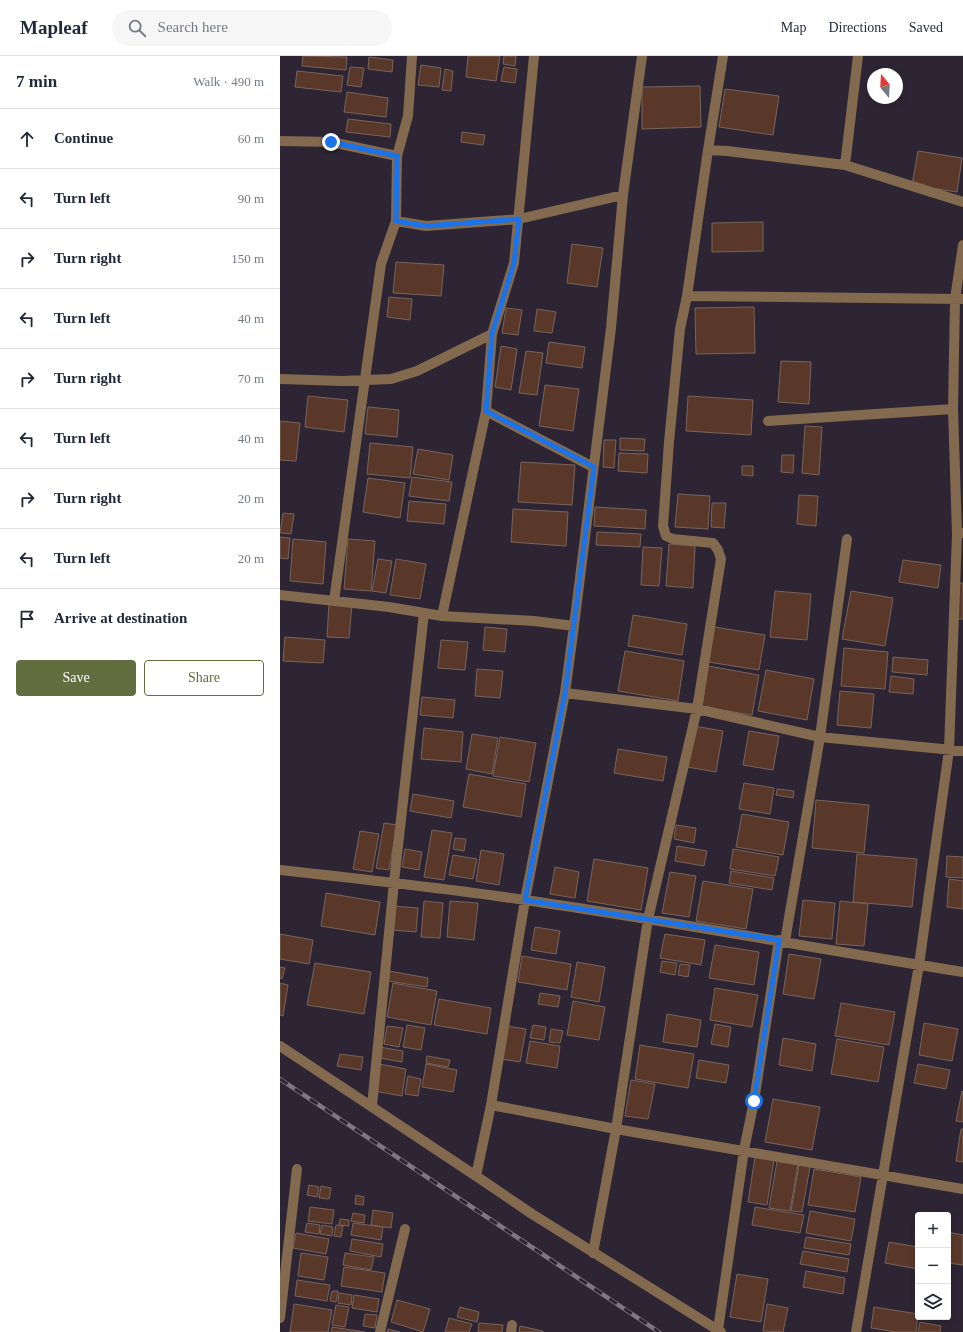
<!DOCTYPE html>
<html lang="en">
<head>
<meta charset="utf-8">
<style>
	:root { --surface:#fff; --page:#f6f6f7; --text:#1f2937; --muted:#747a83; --line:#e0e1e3; --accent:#626e40 }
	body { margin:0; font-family:"Times New Roman",serif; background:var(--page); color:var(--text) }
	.controls { position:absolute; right:12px; bottom:12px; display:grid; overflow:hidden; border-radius:4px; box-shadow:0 2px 6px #0003 }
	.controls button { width:36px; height:36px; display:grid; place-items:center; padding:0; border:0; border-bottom:1px solid var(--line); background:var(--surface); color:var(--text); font:20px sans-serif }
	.compass { position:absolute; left:587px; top:12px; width:36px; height:36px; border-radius:50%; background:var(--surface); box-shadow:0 2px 6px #0003; rotate:342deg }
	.stop { position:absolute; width:12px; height:12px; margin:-9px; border:3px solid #1a73e8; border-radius:50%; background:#fff }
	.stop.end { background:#1a73e8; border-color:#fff; box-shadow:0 1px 4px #0008 }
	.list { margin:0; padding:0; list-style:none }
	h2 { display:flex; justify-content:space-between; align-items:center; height:52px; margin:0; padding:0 16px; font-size:17px }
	h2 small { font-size:13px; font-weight:400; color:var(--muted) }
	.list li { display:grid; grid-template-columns:26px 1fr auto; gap:12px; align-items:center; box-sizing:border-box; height:60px; padding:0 16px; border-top:1px solid var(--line) }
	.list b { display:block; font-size:15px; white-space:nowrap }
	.list em { font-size:13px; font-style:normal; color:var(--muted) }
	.actions { display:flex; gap:8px; padding:12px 16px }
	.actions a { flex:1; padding:9px 0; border:1px solid var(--accent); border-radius:4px; text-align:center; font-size:14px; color:var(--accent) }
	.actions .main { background:var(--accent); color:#fff }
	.icon { flex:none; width:22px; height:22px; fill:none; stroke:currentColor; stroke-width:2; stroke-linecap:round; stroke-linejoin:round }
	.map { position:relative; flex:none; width:683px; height:1276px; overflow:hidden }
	header { display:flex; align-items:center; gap:24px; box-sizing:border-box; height:56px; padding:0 20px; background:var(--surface); border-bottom:1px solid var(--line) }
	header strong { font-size:19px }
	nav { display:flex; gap:22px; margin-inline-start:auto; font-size:14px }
	.search { width:280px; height:36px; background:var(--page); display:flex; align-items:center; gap:10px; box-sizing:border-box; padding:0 14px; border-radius:22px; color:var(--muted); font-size:15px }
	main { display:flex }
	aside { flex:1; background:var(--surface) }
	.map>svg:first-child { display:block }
</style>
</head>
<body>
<header>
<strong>Mapleaf</strong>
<div class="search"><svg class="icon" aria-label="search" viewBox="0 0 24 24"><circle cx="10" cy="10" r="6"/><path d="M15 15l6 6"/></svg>Search here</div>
<nav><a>Map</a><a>Directions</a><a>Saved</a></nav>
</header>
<main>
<aside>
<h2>7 min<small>Walk · 490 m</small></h2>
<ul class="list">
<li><svg class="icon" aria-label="ahead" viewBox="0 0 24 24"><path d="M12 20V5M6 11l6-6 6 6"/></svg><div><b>Continue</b></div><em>60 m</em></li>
<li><svg class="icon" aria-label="left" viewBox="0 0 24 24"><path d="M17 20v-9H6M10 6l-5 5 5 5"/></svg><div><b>Turn left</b></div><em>90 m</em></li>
<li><svg class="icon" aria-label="right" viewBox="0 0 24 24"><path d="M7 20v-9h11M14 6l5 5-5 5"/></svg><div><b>Turn right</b></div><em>150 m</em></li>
<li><svg class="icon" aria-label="left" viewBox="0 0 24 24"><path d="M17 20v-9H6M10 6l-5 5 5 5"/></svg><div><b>Turn left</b></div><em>40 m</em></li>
<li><svg class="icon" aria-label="right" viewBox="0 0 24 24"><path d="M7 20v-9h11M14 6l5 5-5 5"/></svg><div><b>Turn right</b></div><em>70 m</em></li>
<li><svg class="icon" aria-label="left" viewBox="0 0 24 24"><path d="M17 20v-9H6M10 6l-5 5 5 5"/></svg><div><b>Turn left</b></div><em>40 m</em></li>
<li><svg class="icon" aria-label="right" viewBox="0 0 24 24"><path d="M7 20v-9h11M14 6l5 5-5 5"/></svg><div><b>Turn right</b></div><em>20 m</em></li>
<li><svg class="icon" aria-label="left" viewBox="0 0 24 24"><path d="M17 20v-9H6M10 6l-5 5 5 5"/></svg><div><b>Turn left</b></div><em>20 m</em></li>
<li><svg class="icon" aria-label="arrive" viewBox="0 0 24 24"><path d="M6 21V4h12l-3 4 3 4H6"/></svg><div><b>Arrive at destination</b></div></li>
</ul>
<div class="actions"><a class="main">Save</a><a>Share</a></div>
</aside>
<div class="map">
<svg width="683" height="1276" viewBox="0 0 683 1276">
	<rect width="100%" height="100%" fill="#2d2534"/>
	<path fill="#593829" stroke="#78645c" d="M23,0L67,1L66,14L22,10Z
		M188,0H220L216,25L186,21Z
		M224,0H236L235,10L223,8Z
		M89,1L113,4L112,16L88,13Z
		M141,9L161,12L159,31L138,29Z
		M70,11L84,12L81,31L67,29Z
		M224,11L237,13L235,27L221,25Z
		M165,13L173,15L171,35L162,34Z
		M17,15L63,20L61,36L15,31Z
		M420,30L421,71L362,73V31Z
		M445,33L499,40L493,79L439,71Z
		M67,36L108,42L106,61L64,56Z
		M68,63L111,68L110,81L66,76Z
		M182,76L205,79L203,89L181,86Z
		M638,95L682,102L677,136L632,129Z
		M483,166V195L432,196V167Z
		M292,188L323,192L317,231L287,227Z
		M116,206L164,209L161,240L113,237Z
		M109,241L132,243L130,264L107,261Z
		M474,251L475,297L416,298L415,252Z
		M226,252L242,254L238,279L222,277Z
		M257,253L276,256L272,277L254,275Z
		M269,286L305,291L302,312L266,307Z
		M221,290L237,293L231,334L215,331Z
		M246,295L263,297L257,339L239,337Z
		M501,305L531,306L529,348L498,346Z
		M265,329L299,333L293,375L259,370Z
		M28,340L68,344L64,376L25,371Z
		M408,340L473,344L471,379L406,375Z
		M88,351L119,354L117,381L85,378Z
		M0,365L20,367L16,405L0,404Z
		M525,370L542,371L539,419L522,417Z
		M340,382L365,383L364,395L340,394Z
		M324,384H336L334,412L323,411Z
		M90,387L133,391L130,422L87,418Z
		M138,393L173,399L169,424L133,418Z
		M339,397L368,398L367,417L338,415Z
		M502,399H514L513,417L501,416Z
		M241,406L295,409L292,449L238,446Z
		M462,410H473V420L462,419Z
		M132,421L172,426L169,445L129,440Z
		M88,422L125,427L120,462L83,456Z
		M398,438L430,440L428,473L395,471Z
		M519,439L538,440L536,470L517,468Z
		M129,445L166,448L164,468L127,465Z
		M432,447H446L444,472L431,471Z
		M315,451L366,454L365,473L314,470Z
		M233,453L288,456L286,490L231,486Z
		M3,457L14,458L11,478L0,477Z
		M317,476L361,478L360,491L316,489Z
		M0,481L10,482L8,503L0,502Z
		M13,483L46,486L43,528L10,525Z
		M68,483L95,485L91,535L64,533Z
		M389,488L415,490L413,532L386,530Z
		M363,491L382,492L379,530L361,529Z
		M98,503L112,505L106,537L92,535Z
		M116,503L146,508L140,543L110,539Z
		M623,504L661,509L658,532L619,526Z
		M680,527H683V563H677Z
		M495,535L531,538L527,584L490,581Z
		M571,535L613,542L605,590L562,583Z
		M49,547L72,549L69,582L47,581Z
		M353,559L407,568L402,599L348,590Z
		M205,571L227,573L225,596L203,594Z
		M434,571L485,579L479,614L428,606Z
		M5,581L45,584L43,607L3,605Z
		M161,584L188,586L185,614L158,612Z
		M564,592L608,596L605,633L561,630Z
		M345,595L404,605L398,645L338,635Z
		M613,601L648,604L647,619L612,616Z
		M428,610L479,619L472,659L422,651Z
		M197,613L223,615L220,642L195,640Z
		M486,614L534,623L527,664L478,655Z
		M611,620L634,623L633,638L609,636Z
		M560,635L594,638L591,672L557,669Z
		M142,641L175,644L173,662L140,659Z
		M414,670L443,675L436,716L407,711Z
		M144,672L183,676L181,706L141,703Z
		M469,675L499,680L493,714L463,709Z
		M192,678L218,682L212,718L186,713Z
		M220,681L256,687L249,726L213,720Z
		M338,693L387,701L383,725L334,717Z
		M189,718L246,728L241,761L183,751Z
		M464,727L494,732L490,758L459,753Z
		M497,733L514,735L513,742L496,739Z
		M133,738L174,745L171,762L130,755Z
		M536,744L589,749L584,797L532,792Z
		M462,758L509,766L503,799L456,791Z
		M104,767L117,769L109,814L96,812Z
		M396,769L416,772L414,787L394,783Z
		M152,774L172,777L164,824L144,821Z
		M80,775L99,778L92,816L73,813Z
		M175,782L186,783L184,795L173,793Z
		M397,790L427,795L424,810L395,805Z
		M125,793L142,796L139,814L122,811Z
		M453,793L499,801L495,820L450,813Z
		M201,794L224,798L219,829L196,825Z
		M577,798L637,803L632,851L573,846Z
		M173,799L197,803L193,823L169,819Z
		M667,800L683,801V822L666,821Z
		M314,803L368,812L361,854L307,845Z
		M275,811L299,816L295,842L270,838Z
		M451,815L494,822L492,834L449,827Z
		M390,816L416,820L409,861L382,857Z
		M669,823L683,825V853L667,851Z
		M423,825L473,833L466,873L416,865Z
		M46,837L100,846L95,879L41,870Z
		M523,844L555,847L552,883L519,880Z
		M144,845L163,847L160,882L141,881Z
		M170,845L198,847L194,884L167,881Z
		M560,845L588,848L584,890L556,888Z
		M114,850L138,852L136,876L112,874Z
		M255,871L280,875L276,898L251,894Z
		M0,878L33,884L29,908L0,903Z
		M385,878L425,884L421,909L380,902Z
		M435,889L479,896L474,929L429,922Z
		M509,898L541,903L534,943L503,938Z
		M242,900L291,908L287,934L238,926Z
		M382,905L397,907L395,919L380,916Z
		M297,906L325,911L319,946L291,941Z
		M35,907L91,916L84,958L27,949Z
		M400,908L410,909L408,921L398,919Z
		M0,911L5,912L2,923L0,922Z
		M109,915L148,922L147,931L108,925Z
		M0,927L8,929L3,960L0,959Z
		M113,927L157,935L151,969L107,961Z
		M435,932L478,939L472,971L430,964Z
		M260,937L280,940L278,951L258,948Z
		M159,943L211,952L207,978L154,969Z
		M293,945L325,951L319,984L287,979Z
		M561,947L615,956L609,989L555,980Z
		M387,958L421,964L417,991L383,986Z
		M644,967L678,973L672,1005L639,999Z
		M435,968L451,971L448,991L431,988Z
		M127,969L145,972L141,994L123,991Z
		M253,969L266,971L264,984L250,982Z
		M107,970L123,972L119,991L104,988Z
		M226,970L246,973L240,1006L221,1003Z
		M271,973L283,975L280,987L269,986Z
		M503,982L536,988L532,1015L499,1009Z
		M557,983L604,991L598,1026L551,1018Z
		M250,985L280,990L277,1012L246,1007Z
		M360,989L414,998L408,1032L355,1023Z
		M100,991L123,995L122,1006L99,1002Z
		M60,998L83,1001L81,1014L57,1010Z
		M147,1000L170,1004L168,1011L146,1007Z
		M419,1004L449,1009L446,1027L416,1022Z
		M99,1008L126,1013L122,1040L94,1035Z
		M146,1008L177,1014L173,1036L142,1031Z
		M638,1008L670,1014L666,1033L634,1027Z
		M128,1020L141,1023L138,1040L125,1038Z
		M351,1024L375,1028L368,1063L345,1060Z
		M682,1035L683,1036V1066L676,1065Z
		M493,1043L540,1051L532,1094L485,1086Z
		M681,1073H683V1106L676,1105Z
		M475,1101L494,1104L487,1149L468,1146Z
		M497,1105L518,1108L510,1155L489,1152Z
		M519,1109L530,1111L522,1156L511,1155Z
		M534,1113L581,1121L575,1156L528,1149Z
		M29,1129L39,1131L37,1141L27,1139Z
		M41,1130L51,1132L49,1143L39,1142Z
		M76,1139L84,1141L83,1149L75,1148Z
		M30,1151L54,1154L52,1168L28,1165Z
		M475,1151L524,1159L520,1177L472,1169Z
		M93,1154L113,1157L111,1172L91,1169Z
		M530,1155L575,1163L571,1185L526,1177Z
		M73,1157L85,1159L84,1167L71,1165Z
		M60,1163L69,1164V1170L59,1169Z
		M27,1167L40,1169L39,1178L25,1176Z
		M73,1167L103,1171L101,1184L71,1179Z
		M42,1169L53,1171L52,1180L40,1178Z
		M56,1169L63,1170L61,1181L54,1180Z
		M668,1176L683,1179V1209L668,1207Z
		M16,1177L49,1183L46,1198L13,1192Z
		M526,1181L571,1188L569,1199L524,1192Z
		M72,1183L103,1188L101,1201L70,1195Z
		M609,1186L638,1191V1213L605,1207Z
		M523,1195L569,1203L567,1216L520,1208Z
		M21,1197L48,1201L44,1224L18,1220Z
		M65,1197L94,1201L91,1214L63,1209Z
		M64,1211L105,1217L102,1236L61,1230Z
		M526,1215L565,1222L563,1238L523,1231Z
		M457,1218L488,1223L481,1266L450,1261Z
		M17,1224L50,1229L47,1245L15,1240Z
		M52,1235H58L56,1246L50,1245Z
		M59,1237L72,1239L71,1249L58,1247Z
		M74,1239L99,1243L97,1256L72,1252Z
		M117,1244L150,1253L143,1276L111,1266Z
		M14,1248L52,1254L48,1276H10Z
		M487,1248L508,1252L503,1276L483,1275Z
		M56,1249L69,1251L65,1271L52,1269Z
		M180,1251L199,1256L197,1266L177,1261Z
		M594,1251L638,1258L636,1276H616L591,1272Z
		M85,1258L97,1259L95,1272L83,1270Z
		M169,1262L192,1268L189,1276H165Z
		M640,1266L661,1270L660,1276H638Z
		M199,1267L223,1269L222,1276H198Z
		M240,1270L263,1275V1276H239Z
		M52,1271L85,1276H51Z
		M108,1273L120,1276H107Z"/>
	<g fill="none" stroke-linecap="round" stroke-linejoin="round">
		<path stroke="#836a4f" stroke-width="10" d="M0,85L51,86L117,100L128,60L132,0
			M428,94L443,0
			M117,100L116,165L146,170L239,163L343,139
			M565,109L578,0
			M683,146L565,109L447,95L428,94L407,240L400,273L389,386L383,470L386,480L393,483L433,487L438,494L441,503L417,653L368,863L336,1073L683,1133
			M407,240L683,243
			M0,323L62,325L111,323L137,315L212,278
			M206,355L313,411
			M488,365L673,353
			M677,478L673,353L675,243L683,189
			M0,539L109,551L162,560L254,565L294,570L285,637L417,653L540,681L683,695
			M54,545L101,208L116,165
			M162,560L206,355L212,278L234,207L254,0
			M294,570L331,272L343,139L362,0
			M0,814C82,823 163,832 245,844C391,865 537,893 683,916
			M505,885L540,681L567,483
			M0,990L196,1120L252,1158L441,1276
			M211,1049L336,1073L313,1197
			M92,1050L114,826L144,557
			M196,1120L211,1049L245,844L285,637
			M0,1262L17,1113
			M438,1274L464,1094L474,1045L499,884
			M100,1276L125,1173
			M231,1276L232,1269
			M576,1276L639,909L669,694L677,478L683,477"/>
		<g stroke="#7e7784" stroke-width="4.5">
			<path id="rail" d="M0,1023L379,1276"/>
		</g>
		<use href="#rail" stroke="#2d2534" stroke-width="3" stroke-dasharray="9" stroke-linecap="butt"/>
	</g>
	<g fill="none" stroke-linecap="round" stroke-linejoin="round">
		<path stroke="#1a73e8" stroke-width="5" d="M51,86L117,100L116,165L146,170L239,163L234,207L212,278L206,355L314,411L285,637L245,844L499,884L474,1045"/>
	</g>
</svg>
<div class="controls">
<button>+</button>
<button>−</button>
<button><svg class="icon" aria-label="layers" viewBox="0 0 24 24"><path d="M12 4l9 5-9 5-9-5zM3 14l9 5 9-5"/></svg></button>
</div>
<svg class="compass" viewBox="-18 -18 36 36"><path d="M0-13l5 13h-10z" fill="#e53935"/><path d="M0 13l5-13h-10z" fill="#747a83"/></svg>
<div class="stop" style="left:474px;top:1045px"></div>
<div class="stop end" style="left:51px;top:86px"></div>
</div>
</main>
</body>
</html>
